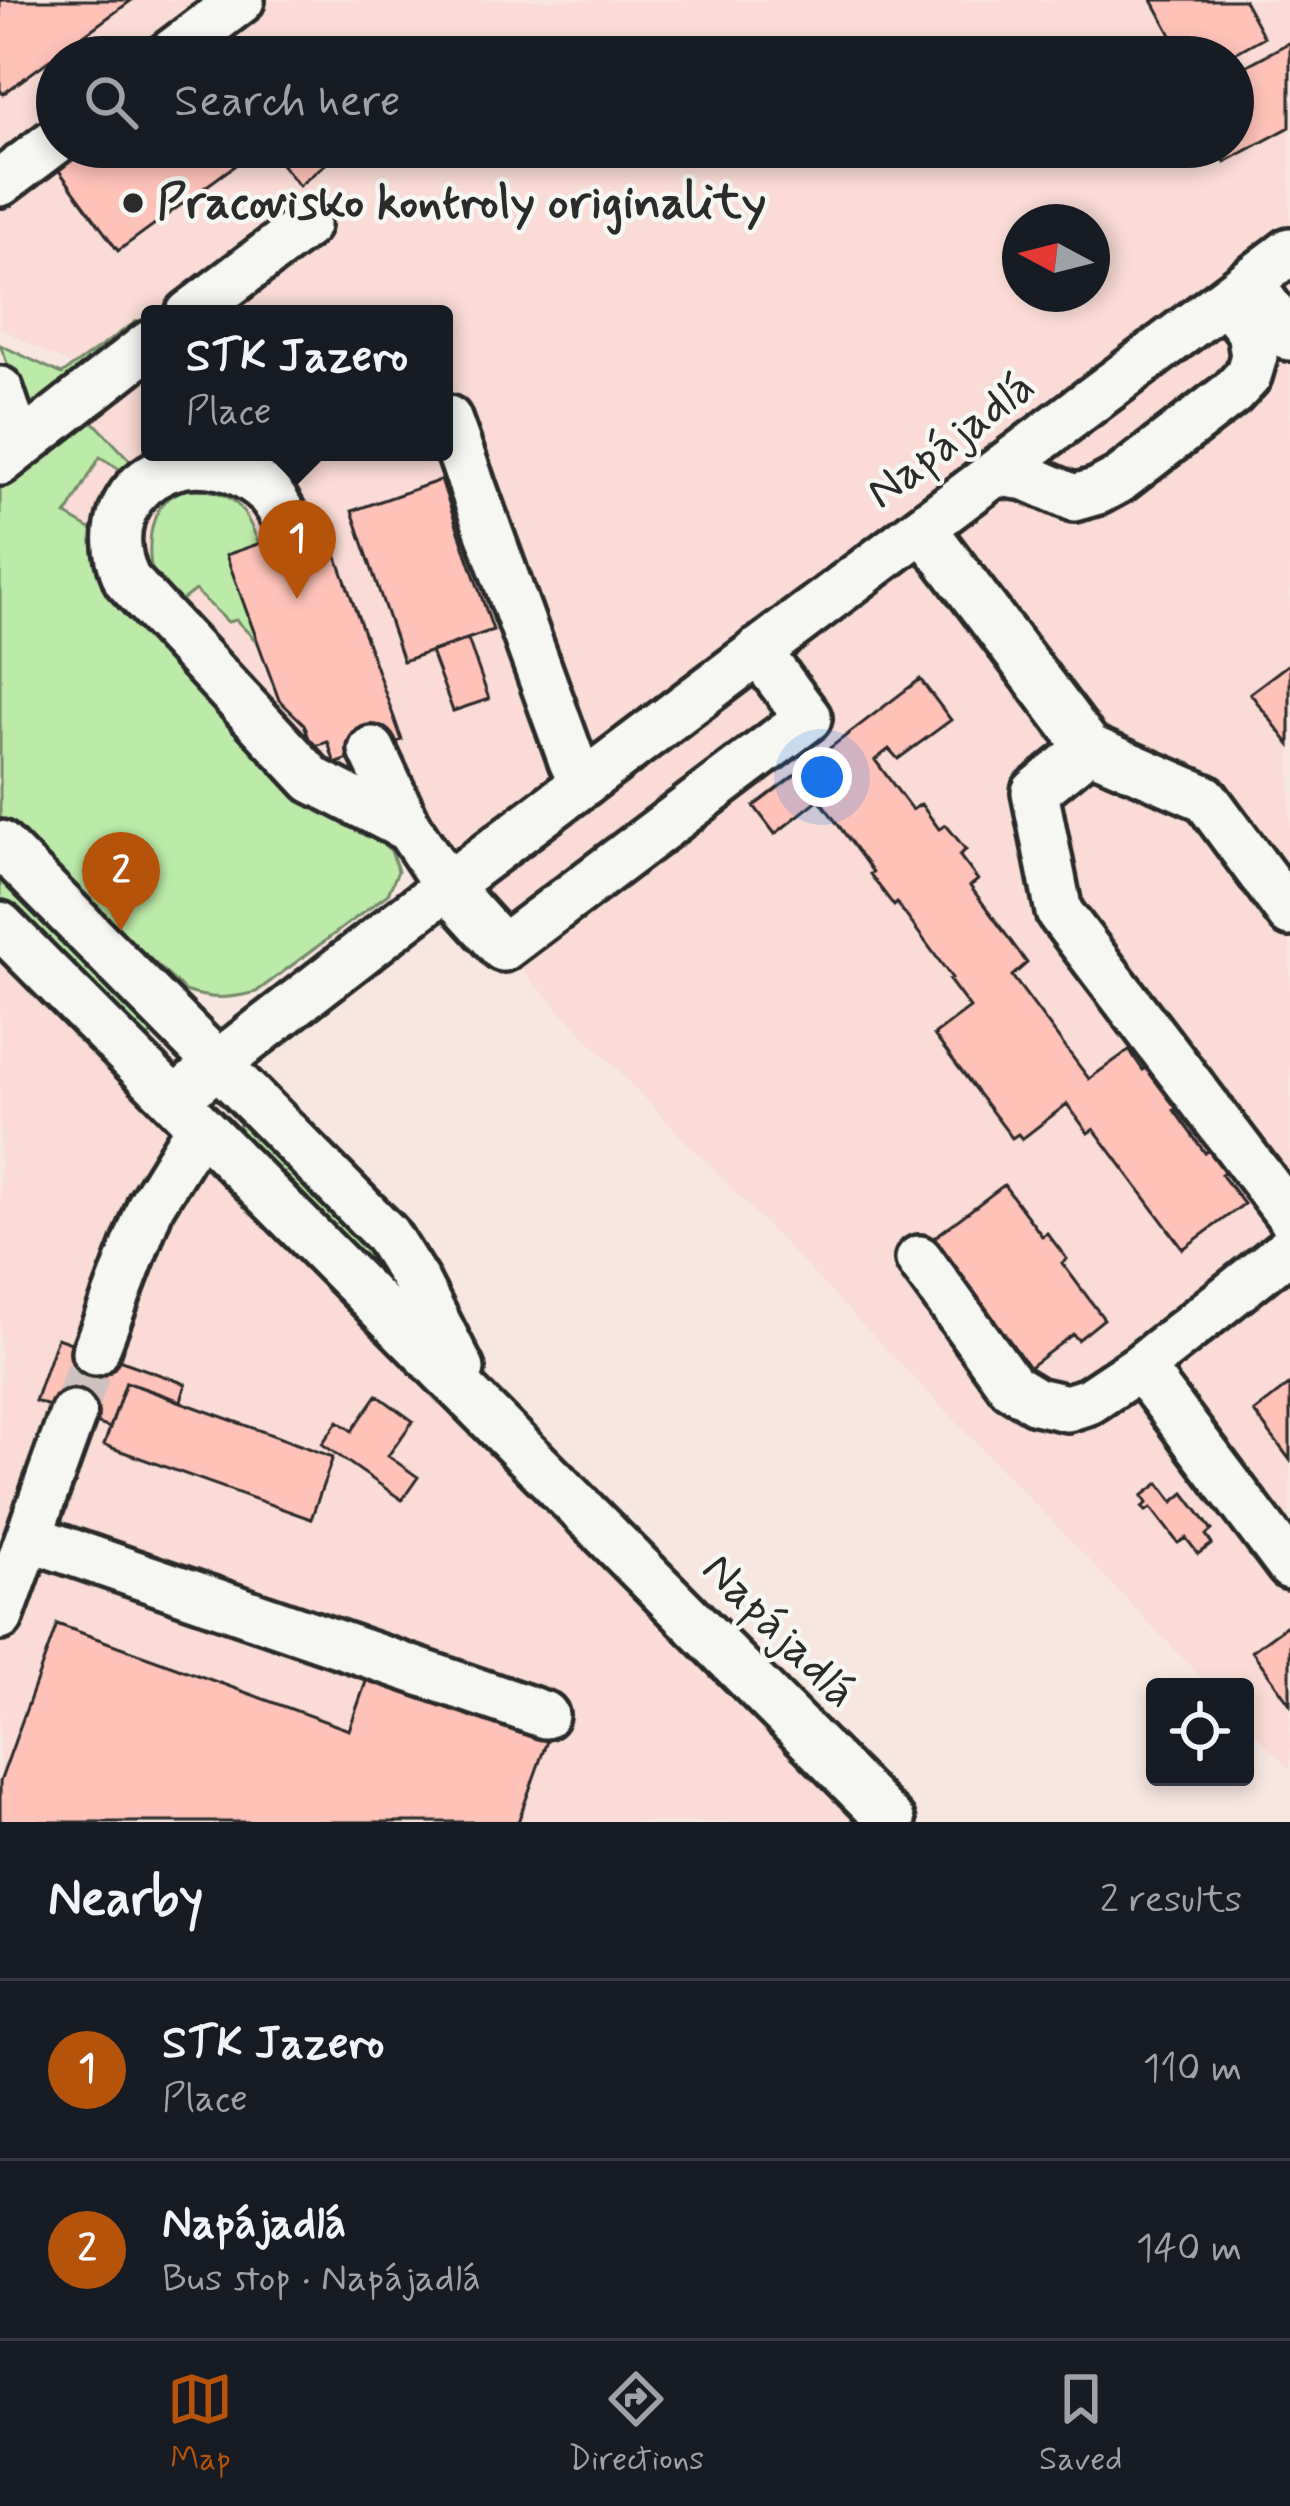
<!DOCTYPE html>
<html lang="en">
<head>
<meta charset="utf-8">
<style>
	:root { --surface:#171b24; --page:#242831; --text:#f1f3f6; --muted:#9ea1a6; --line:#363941; --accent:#b45309 }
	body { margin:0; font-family:Mynerve,sans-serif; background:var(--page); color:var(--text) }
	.controls { position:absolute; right:36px; bottom:36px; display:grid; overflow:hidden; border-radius:12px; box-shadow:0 6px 18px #0003 }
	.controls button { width:108px; height:108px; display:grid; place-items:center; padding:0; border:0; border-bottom:3px solid var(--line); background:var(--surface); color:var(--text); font:60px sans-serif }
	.compass { position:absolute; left:1002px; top:204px; width:108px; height:108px; border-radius:50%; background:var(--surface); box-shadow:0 6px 18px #0003; rotate:277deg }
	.you { position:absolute; left:822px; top:777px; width:42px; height:42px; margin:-30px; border:9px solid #fff; border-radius:50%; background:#1a73e8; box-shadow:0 0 0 18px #1a73e833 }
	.badge { display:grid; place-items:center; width:78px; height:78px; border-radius:50%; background:var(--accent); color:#fff; font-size:39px; font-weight:700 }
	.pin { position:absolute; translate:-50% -99px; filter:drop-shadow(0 3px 6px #0008) }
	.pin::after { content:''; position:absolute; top:63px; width:42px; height:36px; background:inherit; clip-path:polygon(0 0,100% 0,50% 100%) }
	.popup { position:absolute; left:141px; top:305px; width:312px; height:156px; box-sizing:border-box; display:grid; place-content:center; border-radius:12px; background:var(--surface); filter:drop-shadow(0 3px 9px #0005); font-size:39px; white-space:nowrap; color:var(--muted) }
	.popup b { font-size:45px; color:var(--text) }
	.popup::after { content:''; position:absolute; left:50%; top:100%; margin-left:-24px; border:24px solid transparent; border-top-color:var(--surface) }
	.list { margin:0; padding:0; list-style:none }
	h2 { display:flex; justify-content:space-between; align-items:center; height:156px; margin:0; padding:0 48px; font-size:51px }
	h2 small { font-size:39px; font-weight:400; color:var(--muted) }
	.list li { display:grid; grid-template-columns:78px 1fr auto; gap:36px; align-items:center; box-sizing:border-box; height:180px; padding:0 48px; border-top:3px solid var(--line) }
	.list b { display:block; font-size:45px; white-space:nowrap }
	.list p { margin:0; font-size:39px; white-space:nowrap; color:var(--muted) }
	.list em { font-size:39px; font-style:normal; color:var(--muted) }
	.icon { flex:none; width:66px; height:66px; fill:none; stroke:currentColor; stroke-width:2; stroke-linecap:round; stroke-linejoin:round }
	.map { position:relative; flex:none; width:1290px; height:1822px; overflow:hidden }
	.search { position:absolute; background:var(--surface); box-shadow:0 6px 18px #0003; left:36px; right:36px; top:36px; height:132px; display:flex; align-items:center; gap:30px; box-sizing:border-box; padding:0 42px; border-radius:66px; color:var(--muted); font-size:45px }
	.sheet { height:516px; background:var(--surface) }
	nav { display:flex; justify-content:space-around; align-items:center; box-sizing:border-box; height:168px; border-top:3px solid var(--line); background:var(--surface); font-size:33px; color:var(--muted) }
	nav a { display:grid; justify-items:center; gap:6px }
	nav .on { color:var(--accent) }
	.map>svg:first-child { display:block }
</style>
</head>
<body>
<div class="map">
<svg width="1290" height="1822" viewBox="0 0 1290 1822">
	<rect width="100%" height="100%" fill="#f8e6e1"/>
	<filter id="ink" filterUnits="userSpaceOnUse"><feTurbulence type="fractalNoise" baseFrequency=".00833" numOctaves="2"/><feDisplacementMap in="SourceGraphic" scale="24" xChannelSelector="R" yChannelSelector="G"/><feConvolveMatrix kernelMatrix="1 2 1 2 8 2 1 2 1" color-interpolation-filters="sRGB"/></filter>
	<g filter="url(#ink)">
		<path fill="#fadbd5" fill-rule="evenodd" d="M0,0H1290V1770L1245,1723V1687H1211L533,982L447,886L408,830L363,868L85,586L38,456L105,402L75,367L0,328ZM57,57H1233V147H57ZM1020,222H1092V294H1020ZM150,314H444V452H150Z
			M0,925L892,1822H0Z"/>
		<path fill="#bceba9" stroke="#748b6a" stroke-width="3" d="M137,321L140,326L28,416L0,345L62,374Z
			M89,417L136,467L131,476L100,457L66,515L92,530L97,541L329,811L345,824L369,830L391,851L398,871L388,894L256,992C229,999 211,1000 185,991L0,818V486Z
			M184,489C231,488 242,502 259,544L227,556L258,643L236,620L228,622L195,590L177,604C172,600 166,596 162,591C145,572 147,528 160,507C166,498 175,494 184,489Z
			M0,875L146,1022L152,1029L150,1036L145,1040L137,1037L0,900Z
			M243,1119L382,1249L396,1279L389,1286L382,1283L241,1133L239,1126Z"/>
		<path fill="#fec2b8" stroke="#2b2b2b" stroke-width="3" d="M0,0H132L3,94L0,90Z
			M1152,0H1244L1264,37L1228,57H1183Z
			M1290,42V127L1225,162L1217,147H1233V73Z
			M85,147H260L118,251L57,168Z
			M267,147H346L299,186Z
			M441,480L493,630L403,661L352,511Z
			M324,521L402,740L335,764L328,742L312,747L304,724L279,700L226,555Z
			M468,639L489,699L453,711L431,652Z
			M1290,663V745L1250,693Z
			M920,679L951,720L898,759L889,749L875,760L912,810L921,804L939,829L946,825L966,850L959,855L978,880L970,886L1027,963L1012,976L1089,1079L1129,1050L1143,1070L1152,1063L1182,1104L1174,1110L1205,1153L1214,1147L1230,1168L1221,1174L1244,1204L1183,1249L1094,1129L1088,1133L1067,1104L1022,1139L1018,1134L1012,1138L934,1035L970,1008L949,980L952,978L897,903L894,906L870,874L873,872L819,799L775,834L754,806Z
			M1004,1185L1042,1236L1047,1233L1067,1259L1062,1263L1104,1319L1078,1340L1073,1334L1027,1369L931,1240Z
			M57,1338L186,1384L181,1401L126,1382L110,1428L35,1401Z
			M126,1382L333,1457L311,1519L104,1445Z
			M1290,1384V1460L1254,1412Z
			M377,1395L413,1421L388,1456L418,1477L402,1500L322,1444L338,1421L352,1431Z
			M1159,1483L1173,1502L1184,1493L1212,1530L1206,1535L1212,1544L1198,1554L1186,1538L1178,1543L1151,1508L1146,1511L1142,1507L1147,1503L1142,1496Z
			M57,1624L349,1730L368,1676L547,1741L518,1822H0V1782Z
			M1287,1625L1290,1629V1704L1252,1651Z"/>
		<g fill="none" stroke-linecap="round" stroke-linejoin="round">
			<path stroke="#cfc1bd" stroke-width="45" stroke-dasharray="45 22" stroke-linecap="butt" d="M73,1414L95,1352"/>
			<g stroke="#2b2b2b" stroke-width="54">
				<path id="minor" d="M166,57L241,0
					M0,183L57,140
					M1250,283L1290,337
					M189,314L306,225
					M0,390L19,447
					M444,420L448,419L572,761L582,783
					M0,462L150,344
					M998,473L1026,477L1074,498L1098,491L1120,479L1232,393L1248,376L1254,356L1250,331L1227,301
					M923,528L1089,748L1035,792L1059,912L1290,1216
					M294,533C283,517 277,499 262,487C189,427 86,489 127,580L313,780L409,829
					M1089,748L1205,798L1290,913
					M372,750L409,829L447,886L503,948L808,718L758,651
					M0,844L386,1234L417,1283L461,1369
					M0,925L892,1822
					M175,1101L217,1064L447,886L1290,251
					M1290,1248L1140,1367L1290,1566
					M919,1259L1011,1386L1036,1401L1067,1408L1089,1401L1140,1367
					M95,1352L151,1205L200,1126
					M30,1538L545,1715
					M0,1617L73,1414"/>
			</g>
			<use href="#minor" stroke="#f6f6f2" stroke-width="45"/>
		</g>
	</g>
	<circle fill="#2b2b2b" stroke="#f6f6f2" stroke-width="4.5" cx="133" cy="203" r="12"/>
	<g text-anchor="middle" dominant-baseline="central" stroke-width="9" stroke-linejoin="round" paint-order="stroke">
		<g font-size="48" font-weight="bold" fill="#2b2b2b" stroke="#f6f6f2" text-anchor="start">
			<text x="157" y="203">Pracovisko kontroly originality</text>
		</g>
		<g font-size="48" fill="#2b2b2b" stroke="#f6f6f2">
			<text transform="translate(951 440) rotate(-37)">Napájadlá</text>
			<text transform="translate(779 1631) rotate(45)">Napájadlá</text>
		</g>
	</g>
</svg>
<div class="controls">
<button><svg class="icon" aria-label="locate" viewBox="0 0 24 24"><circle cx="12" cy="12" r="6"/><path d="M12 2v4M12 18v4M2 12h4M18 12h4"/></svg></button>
</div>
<svg class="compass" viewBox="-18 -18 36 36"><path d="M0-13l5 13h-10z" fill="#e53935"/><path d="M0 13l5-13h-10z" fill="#9ea1a6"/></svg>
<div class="you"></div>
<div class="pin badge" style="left:297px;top:599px">1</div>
<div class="popup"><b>STK Jazero</b>Place</div>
<div class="pin badge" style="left:121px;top:931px">2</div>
<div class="search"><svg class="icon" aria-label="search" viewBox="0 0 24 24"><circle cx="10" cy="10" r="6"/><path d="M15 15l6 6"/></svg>Search here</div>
</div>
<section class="sheet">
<h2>Nearby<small>2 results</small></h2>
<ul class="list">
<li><span class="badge">1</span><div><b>STK Jazero</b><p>Place</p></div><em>110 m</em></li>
<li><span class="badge">2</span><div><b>Napájadlá</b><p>Bus stop · Napájadlá</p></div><em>140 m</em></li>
</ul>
</section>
<nav>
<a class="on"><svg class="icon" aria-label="map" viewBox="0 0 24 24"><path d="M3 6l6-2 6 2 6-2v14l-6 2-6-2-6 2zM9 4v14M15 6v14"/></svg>Map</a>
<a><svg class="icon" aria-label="directions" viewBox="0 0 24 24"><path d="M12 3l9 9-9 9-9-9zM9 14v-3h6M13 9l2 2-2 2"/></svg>Directions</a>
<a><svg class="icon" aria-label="saved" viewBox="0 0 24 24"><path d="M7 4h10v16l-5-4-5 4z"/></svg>Saved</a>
</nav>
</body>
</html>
